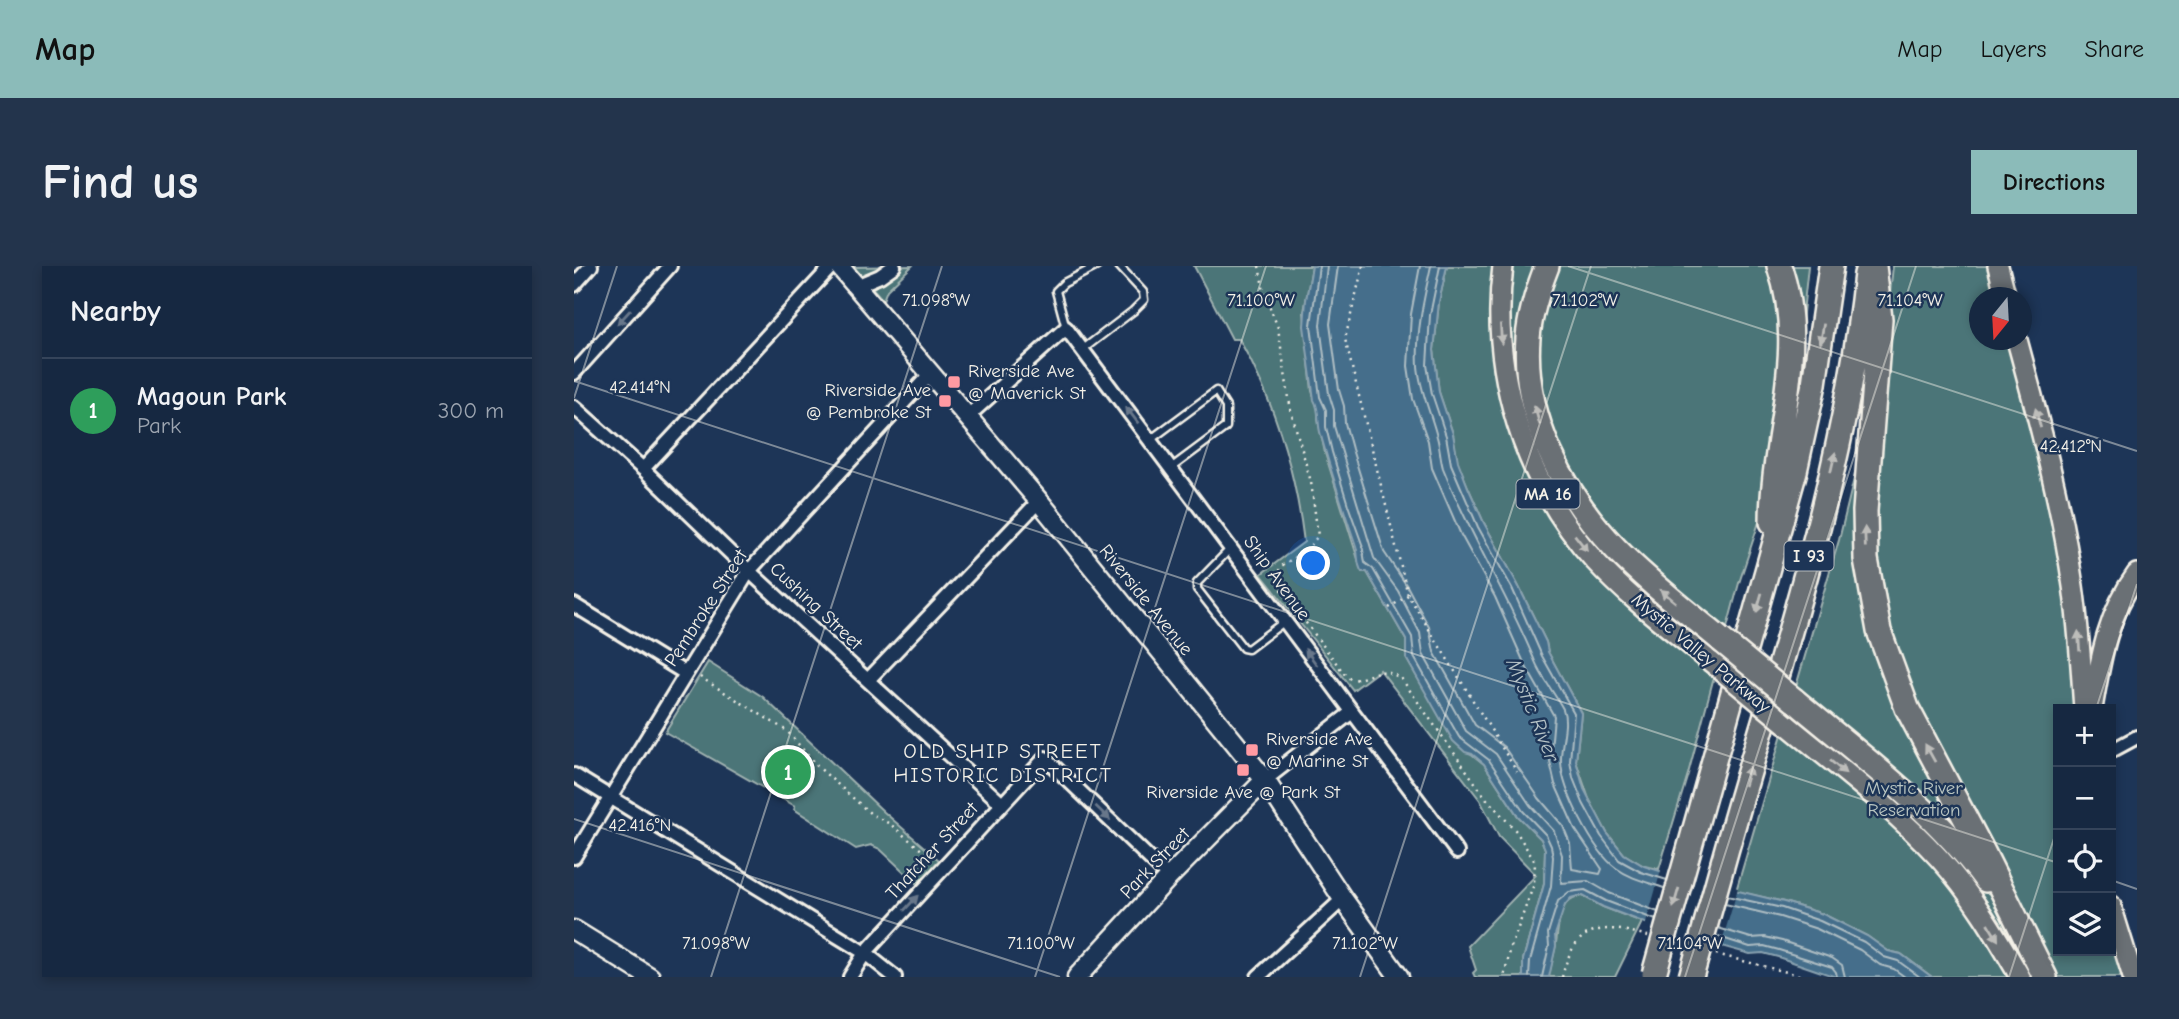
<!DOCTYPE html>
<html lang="en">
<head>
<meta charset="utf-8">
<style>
	:root { --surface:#162841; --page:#23344c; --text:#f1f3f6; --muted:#9ea6b1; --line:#35445a; --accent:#8bbbb9 }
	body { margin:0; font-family:"Comic Neue",sans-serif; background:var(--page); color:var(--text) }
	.controls { position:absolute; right:21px; bottom:21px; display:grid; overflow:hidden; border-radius:0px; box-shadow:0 4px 10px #0003 }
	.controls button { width:63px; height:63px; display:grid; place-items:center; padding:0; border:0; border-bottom:2px solid var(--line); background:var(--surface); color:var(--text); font:35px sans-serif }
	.compass { position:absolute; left:1395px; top:21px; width:63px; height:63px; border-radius:50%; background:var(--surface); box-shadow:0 4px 10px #0003; rotate:198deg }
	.you { position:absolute; left:740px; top:298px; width:24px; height:24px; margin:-18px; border:5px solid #fff; border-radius:50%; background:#1a73e8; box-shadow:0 0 0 10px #1a73e833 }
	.badge { display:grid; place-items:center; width:46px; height:46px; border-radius:50%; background:var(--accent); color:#fff; font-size:23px; font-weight:700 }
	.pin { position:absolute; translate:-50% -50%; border:4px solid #fff; box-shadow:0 2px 7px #0006 }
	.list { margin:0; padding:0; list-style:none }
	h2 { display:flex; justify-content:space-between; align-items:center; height:91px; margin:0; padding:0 28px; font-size:30px }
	h2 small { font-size:23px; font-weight:400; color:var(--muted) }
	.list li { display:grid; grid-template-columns:46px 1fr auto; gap:21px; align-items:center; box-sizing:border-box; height:105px; padding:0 28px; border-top:2px solid var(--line) }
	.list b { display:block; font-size:26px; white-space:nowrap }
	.list p { margin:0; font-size:23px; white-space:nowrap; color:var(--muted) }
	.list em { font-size:23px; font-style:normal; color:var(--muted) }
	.icon { flex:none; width:38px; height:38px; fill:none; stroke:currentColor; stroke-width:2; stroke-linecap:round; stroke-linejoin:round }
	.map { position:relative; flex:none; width:1563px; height:711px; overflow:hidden; border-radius:0px }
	header { display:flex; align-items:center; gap:42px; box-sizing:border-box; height:98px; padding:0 35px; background:var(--accent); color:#111 }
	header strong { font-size:33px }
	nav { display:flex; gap:38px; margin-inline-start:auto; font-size:24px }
	.intro { display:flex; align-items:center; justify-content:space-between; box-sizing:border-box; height:168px; padding:0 42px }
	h1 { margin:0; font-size:49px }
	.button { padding:18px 32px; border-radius:0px; background:var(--accent); color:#111; font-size:24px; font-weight:700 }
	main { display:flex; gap:42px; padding:0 42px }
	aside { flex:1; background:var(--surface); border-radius:0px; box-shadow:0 4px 10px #0003 }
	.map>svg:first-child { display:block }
</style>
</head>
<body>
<header>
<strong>Map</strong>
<nav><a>Map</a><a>Layers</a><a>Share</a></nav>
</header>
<div class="intro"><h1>Find us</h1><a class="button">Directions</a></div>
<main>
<aside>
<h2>Nearby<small></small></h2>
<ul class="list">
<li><span class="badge" style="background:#2e9e5b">1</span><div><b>Magoun Park</b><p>Park</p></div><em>300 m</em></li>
</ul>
</aside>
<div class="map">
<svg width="1563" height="711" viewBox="0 0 1563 711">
	<rect width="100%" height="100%" fill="#1d3557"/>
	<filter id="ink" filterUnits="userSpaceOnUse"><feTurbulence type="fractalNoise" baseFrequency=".0143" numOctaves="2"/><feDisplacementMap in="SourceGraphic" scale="14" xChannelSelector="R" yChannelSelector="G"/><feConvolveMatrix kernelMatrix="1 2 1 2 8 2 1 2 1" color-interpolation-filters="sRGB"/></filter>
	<g filter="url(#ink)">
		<path fill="#4b7478" stroke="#a0b2b0" stroke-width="2" d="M338,0L313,24L309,34L280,1Z
			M620,0H738L730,46L738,125L745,146L744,153L751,187L788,306H793L832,374V392L871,458L895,486L910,498L944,550L967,573L971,583L970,618L949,694V711H901L899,707L902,704L894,680L962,609L925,571L906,534L806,404L779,424L687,308L730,276C721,203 701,136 665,73H658Z
			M873,0H1234L1225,84L1189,244L1165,317L1114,508L1085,603L1070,600L1050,588L1033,567L1015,533L1002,495L1007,447L974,386L972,376L944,319L910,257L894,221L883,195L879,168L865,126L860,84L865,36Z
			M1319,0H1416L1424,31L1406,32V74H1435L1470,207L1491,318L1502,443H1484V685H1537V671L1549,711H1358L1327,688L1314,685L1293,670L1249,648L1210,636L1162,625L1265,274L1298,139L1315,37Z
			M134,396L189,431L310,546L365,594L343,618L306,583L297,579L282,583L220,543L221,540L91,466Z
			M1009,630L1029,641L1068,656L1041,711H975C976,702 979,693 981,683C985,665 982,630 1009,630Z"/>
		<path fill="#446e8b" stroke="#8aa2b0" stroke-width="2" d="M738,0H873L865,36L860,84L865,126L879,168L884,195L894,221L910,257L944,319L972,376L974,386L1007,447L1002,495L1010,523L1033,567L1050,588L1070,600L1102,610L1210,636L1249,648L1293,670L1314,685L1327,688L1358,711H1262L1204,691L1189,687L1176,688L1090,664L1029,641L1009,630H1004L997,632L991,639L981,669L982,680L975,711H949V694L970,618L971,583L967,573L944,550L910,498L898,488L891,486L879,475L832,392V374L793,306H788C782,298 785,289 782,280C769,242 756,204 746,166C743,154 746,144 740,134L730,60L732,34Z"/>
		<path fill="#1d3557" d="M1088,601L1114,610L1164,622L1146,682L1071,661Z"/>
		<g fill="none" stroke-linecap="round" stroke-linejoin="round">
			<path stroke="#aebdc3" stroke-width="2" d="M745,0L737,59L746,131L752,144V161L758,186L774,239L788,278L791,297L799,303L838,371L840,391L885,471L915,494L949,545L972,569L977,580L979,591L977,620L956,695L955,711
				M753,0L746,59L755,128L760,144V160L800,292L824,325L846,367L849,388L892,465L922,488L956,539L980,565L988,589L987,617L1014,615L1035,627L1084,646
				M764,0L756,58L765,124L770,140L771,157L778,183L810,286L833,320L855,361L860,386L901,459L930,481L965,532L989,560L996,577L998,603L1026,608L1028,603L1001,563L981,518L976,496L980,450L951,399L921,331L887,269L858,202L854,175L839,133L834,100L837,48L846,0
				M857,0C850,32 842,66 844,100C846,125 857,147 863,171C866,181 866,192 869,202C895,268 933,328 960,393C967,411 980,426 989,443C995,458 986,480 987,496C988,524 1019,585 1042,602C1057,613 1073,616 1090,622
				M866,0L856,49L853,99L858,128L872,170L877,198L904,261L938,322L968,390L1000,447L996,495L999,512L1009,537L1027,570L1045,594L1067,606L1093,614
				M1153,630L1208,642L1246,655L1290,676L1310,691L1324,695L1346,711
				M1151,638L1206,651L1243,663L1286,684L1306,699L1320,703L1331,711
				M1144,662L1177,672L1191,671L1208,675L1258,692L1268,699L1271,711
				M1142,670L1176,681L1190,680L1205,684L1258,701L1262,706L1263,711
				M968,711L975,680L974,667L984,635L995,626L1011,624L1032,635L1082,654"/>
			<g stroke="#f4f1e8" stroke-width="11">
				<path id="lane" d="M492,62L482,25L490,17L523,0
					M508,84L559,45L570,34L569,26L545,0
					M576,174L642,125L652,141V161L597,202
					M657,282L623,317V323L669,382L674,383L711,355"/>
			</g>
			<g stroke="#f4f1e8" stroke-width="18">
				<path id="street" d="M0,19L17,0
					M282,20L306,10L320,0
					M0,107L96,0
					M0,141L69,203L175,305L428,538
					M394,150L492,62L883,586
					M69,203L258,0
					M0,339L111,407
					M294,414L465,235
					M1537,485L1563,471
					M0,509L291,687L321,711
					M691,514L778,446
					M0,591L175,305L357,107
					M276,711L291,687L471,492L595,611
					M684,711L769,633"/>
			</g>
			<g stroke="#f4f1e8" stroke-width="23">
				<path id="secondary" d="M265,0L465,235L691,514L769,633L825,711
					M0,664L76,711
					M503,711L595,611L691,514"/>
			</g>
			<g stroke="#f4f1e8" stroke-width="24">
				<path id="primary" d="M929,0C915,105 950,217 1021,295C1056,333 1098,364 1137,396
					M1424,0L1432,32
					M1443,74C1465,155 1487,236 1499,320C1505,361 1507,402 1510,443
					M1518,443C1526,396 1533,348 1563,308
					M1212,458C1264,501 1319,542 1365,592C1397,627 1422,669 1446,711
					M1537,640L1559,711"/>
			</g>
			<g stroke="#f4f1e8" stroke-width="28">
				<path id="highway" d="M973,0C964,23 956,47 954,72C948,150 989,228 1042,283C1074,316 1111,344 1147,374
					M1300,0L1306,53L1291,245L1292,293L1305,365L1333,442L1409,586L1471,711
					M1198,256C1198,171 1235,84 1205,0
					M1220,434C1287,490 1359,543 1412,614
					M1120,566L1221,205L1240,118L1257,0
					M1155,575C1208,389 1272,201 1292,8"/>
			</g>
			<path stroke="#f4f1e8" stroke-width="2.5" stroke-dasharray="2 5" stroke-linecap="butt" d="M685,0L690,26L704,62L717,145L737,216L744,270L734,282L706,301L703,314L705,321L772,410L778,414C803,411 800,398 827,412L912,532L942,565L961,596L960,618L937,681L930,711
				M789,0L771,73L834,329L943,506
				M815,342L834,329
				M126,411L213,465L243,500L297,548L316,558L361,595
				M1142,688L1232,711
				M988,711C1001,658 1026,657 1074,670"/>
			<use href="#lane" stroke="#1d3557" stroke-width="6"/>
			<use href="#street" stroke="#1d3557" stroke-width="12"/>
			<use href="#secondary" stroke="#1d3557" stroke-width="18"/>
			<use href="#primary" stroke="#6b6f75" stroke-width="19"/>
			<use href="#highway" stroke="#6b6f75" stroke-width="23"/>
			<g stroke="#f4f1e8" stroke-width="24" stroke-linecap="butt">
				<path id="primary-bridge" d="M1137,396L1212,458"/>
			</g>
			<g stroke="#f4f1e8" stroke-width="28" stroke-linecap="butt">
				<path id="highway-bridge" d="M1147,374L1220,434
					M1080,708L1120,566
					M1117,711L1155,575"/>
			</g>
			<use href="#primary-bridge" stroke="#6b6f75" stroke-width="19"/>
			<use href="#highway-bridge" stroke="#6b6f75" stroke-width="23"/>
		</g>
		<defs><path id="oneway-solid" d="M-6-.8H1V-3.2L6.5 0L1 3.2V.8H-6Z" transform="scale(1.75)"/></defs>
		<g fill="#68778a">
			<use href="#oneway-solid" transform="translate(50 51) rotate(132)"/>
			<use href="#oneway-solid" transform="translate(558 149) rotate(-127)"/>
			<use href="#oneway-solid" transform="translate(737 391) rotate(-126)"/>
			<use href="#oneway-solid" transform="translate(529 547) rotate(44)"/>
			<use href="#oneway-solid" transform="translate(337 637) rotate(-47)"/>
		</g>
		<g fill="#bdbdba">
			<use href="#oneway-solid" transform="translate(927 68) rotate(87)"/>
			<use href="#oneway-solid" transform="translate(1248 68) rotate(99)"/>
			<use href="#oneway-solid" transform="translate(963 149) rotate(-106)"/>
			<use href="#oneway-solid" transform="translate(1464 152) rotate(-105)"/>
			<use href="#oneway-solid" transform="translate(1259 196) rotate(-77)"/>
			<use href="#oneway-solid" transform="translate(1291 271) rotate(-92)"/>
			<use href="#oneway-solid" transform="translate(1007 277) rotate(52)"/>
			<use href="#oneway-solid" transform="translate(1094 330) rotate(-140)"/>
			<use href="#oneway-solid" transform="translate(1185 337) rotate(106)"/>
			<use href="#oneway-solid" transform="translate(1505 375) rotate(-94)"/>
			<use href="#oneway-solid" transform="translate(1356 487) rotate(-119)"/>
			<use href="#oneway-solid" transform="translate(1264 501) rotate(40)"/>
			<use href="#oneway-solid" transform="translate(1173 510) rotate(-74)"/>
			<use href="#oneway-solid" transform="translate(1102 632) rotate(106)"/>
			<use href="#oneway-solid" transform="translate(1419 666) rotate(58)"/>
		</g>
	</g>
	<path fill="none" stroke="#f4f1e8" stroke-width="2" stroke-opacity="0.45" d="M994,0L1563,185M0,115L1484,597M0,132L43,0M1522,443L1563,318M0,553L486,711M1537,614L1563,623M137,711L368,0M461,711L692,0M786,711L1017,0M1111,711L1342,0M1435,711L1484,560"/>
	<g fill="#ff9aa2" stroke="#1d3557" stroke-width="2.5">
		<rect x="373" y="109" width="14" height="14" rx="3.5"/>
		<rect x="364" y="128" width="14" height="14" rx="3.5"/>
		<rect x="671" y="477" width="14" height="14" rx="3.5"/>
		<rect x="662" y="497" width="14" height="14" rx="3.5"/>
	</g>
	<g text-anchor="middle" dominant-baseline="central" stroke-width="5" stroke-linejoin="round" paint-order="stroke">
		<g fill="#1d3557" stroke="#b4b9bc" stroke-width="2">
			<rect x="942.5" y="213.5" width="63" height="29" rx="5"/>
			<rect x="1210.5" y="275.5" width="49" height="29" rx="5"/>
		</g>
		<g font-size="18" font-weight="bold" fill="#f4f1e8">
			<text x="974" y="228">MA 16</text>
			<text x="1235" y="290">I 93</text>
		</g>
		<g font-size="19" fill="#f4f1e8" stroke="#1d3557" text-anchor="start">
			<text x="394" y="105">Riverside Ave<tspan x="394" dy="22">@ Maverick St</tspan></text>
			<text x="357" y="124" text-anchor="end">Riverside Ave<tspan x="357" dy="22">@ Pembroke St</tspan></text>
			<text x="692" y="473">Riverside Ave<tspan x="692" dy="22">@ Marine St</tspan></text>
			<text x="669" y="526" text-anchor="middle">Riverside Ave @ Park St</text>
		</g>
		<g font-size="19" fill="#f4f1e8" stroke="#1d3557">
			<text transform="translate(703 312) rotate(54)">Ship Avenue</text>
			<text transform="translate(572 334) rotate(51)">Riverside Avenue</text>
			<text transform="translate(242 340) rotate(43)">Cushing Street</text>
			<text transform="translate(132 342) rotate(-57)">Pembroke Street</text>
			<text transform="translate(1127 387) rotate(40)">Mystic Valley Parkway</text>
			<text transform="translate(358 585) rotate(-47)">Thatcher Street</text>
			<text transform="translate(581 597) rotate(-46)">Park Street</text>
		</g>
		<g font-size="19" fill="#b9c5c1" stroke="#1d3557">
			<text x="1340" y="522">Mystic River<tspan x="1340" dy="22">Reservation</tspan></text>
		</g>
		<g font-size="21" font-style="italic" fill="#b6c3c7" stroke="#1d3557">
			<text transform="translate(959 444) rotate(68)">Mystic River</text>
		</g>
		<g font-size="21" letter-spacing="2" fill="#f4f1e8" stroke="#1d3557">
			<text x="429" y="485">OLD SHIP STREET<tspan x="429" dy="24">HISTORIC DISTRICT</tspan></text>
		</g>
	</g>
	<g font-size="18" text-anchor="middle" fill="#f4f1e8" stroke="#1d3557" stroke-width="5" stroke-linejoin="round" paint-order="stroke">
		<text x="362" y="40">71.098°W</text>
		<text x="687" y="40">71.100°W</text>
		<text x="1011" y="40">71.102°W</text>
		<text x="1336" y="40">71.104°W</text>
		<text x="66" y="127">42.414°N</text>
		<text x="1497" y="186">42.412°N</text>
		<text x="66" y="565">42.416°N</text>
		<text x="142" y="683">71.098°W</text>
		<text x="467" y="683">71.100°W</text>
		<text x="791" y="683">71.102°W</text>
		<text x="1116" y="683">71.104°W</text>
	</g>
</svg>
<div class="controls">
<button>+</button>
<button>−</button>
<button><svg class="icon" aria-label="locate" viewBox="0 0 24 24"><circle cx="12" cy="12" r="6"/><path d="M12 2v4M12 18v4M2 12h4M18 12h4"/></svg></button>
<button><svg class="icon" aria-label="layers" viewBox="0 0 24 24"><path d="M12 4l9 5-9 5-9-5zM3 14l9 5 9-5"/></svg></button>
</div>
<svg class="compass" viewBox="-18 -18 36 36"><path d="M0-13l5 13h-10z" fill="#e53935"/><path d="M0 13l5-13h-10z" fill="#9ea6b1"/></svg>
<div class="you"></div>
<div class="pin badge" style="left:214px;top:506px;background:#2e9e5b">1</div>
</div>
</main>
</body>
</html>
